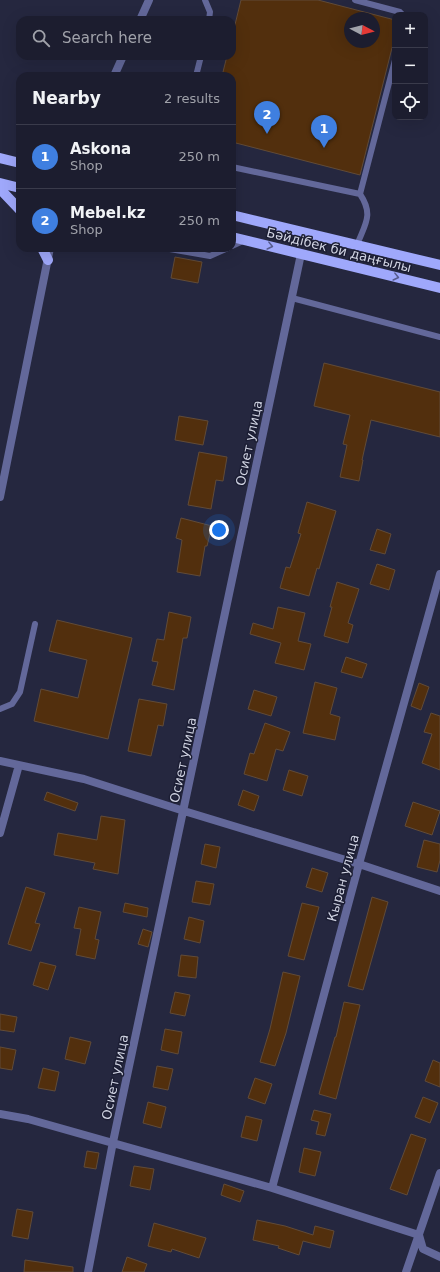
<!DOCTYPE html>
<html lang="en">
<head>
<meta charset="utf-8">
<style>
	:root { --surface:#1c1d2f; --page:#252637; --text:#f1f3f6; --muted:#a0a2aa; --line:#3a3b4b; --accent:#f9a04d }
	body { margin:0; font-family:"DejaVu Sans",sans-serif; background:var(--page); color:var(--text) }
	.controls { position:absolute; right:12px; top:12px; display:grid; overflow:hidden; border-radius:8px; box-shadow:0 4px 16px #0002 }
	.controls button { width:36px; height:36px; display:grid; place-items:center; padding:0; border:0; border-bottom:1px solid var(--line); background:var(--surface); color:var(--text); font:20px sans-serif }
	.compass { position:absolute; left:344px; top:12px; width:36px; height:36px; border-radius:50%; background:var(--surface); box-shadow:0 4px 16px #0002; rotate:97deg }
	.you { position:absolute; left:219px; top:530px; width:14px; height:14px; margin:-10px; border:3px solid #fff; border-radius:50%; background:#1a73e8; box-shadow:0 0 0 6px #1a73e833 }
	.badge { display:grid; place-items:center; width:26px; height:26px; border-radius:50%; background:var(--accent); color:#fff; font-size:13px; font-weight:700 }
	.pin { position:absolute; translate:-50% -33px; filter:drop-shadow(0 1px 2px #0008) }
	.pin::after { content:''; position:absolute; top:21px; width:14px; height:12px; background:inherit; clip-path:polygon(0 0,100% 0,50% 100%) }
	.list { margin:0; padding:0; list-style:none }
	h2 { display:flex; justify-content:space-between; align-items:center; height:52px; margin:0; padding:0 16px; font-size:17px }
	h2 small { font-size:13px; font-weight:400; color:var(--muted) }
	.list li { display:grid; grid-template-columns:26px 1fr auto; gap:12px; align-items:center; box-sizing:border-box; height:64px; padding:0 16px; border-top:1px solid var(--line) }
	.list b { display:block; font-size:15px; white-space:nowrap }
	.list p { margin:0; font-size:13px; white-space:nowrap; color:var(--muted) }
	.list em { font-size:13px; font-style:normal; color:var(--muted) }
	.icon { flex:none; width:22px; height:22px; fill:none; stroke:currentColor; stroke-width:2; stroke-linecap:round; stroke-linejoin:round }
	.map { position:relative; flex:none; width:440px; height:1272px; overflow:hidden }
	.search { position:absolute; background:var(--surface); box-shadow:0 4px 16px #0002; left:16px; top:16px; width:220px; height:44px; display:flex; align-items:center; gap:10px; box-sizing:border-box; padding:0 14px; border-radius:12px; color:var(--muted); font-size:15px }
	.panel { position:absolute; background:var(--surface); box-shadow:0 4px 16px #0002; left:16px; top:72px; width:220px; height:180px; border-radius:12px }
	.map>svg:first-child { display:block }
</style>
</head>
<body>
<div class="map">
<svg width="440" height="1272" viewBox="0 0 440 1272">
	<rect width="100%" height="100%" fill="#25273f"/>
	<path fill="#522f0d" stroke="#614b38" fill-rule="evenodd" d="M241,0H318L395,20V36L360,175L232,142V76H222L227,56H232V37ZM350,18H374V42H350Z
		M175,257L202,262L198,283L171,278Z
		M324,363L440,392V437L371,420L362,460H363L359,481L340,477L347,445L343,444L350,415L314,406Z
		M179,416L208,421L203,445L175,440Z
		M199,452L227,457L223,481L216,480L211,509L188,505Z
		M307,502L336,511L319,569L317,568L309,596L280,588L286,567L290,568L301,534L298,533Z
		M181,518L212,526L207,546H205L200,576L177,572L182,540L176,538Z
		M377,529L391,534L385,554L370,550Z
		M377,564L395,570L389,590L370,584Z
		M337,582L359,589L348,623L353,625L348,643L324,636L332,607H330Z
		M278,607L305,613L298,641L311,644L304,670L275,663L281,643L250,634L253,623L273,629Z
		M169,612L191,617L187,638H183L174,690L152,685L158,662L152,661L157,639L164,640Z
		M57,620L132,638L108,739L34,721L41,689L78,698L87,660L49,651Z
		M346,657L367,664L362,678L341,672Z
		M315,682L337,688L330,714L340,717L335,740L303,733Z
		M419,683L429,687L421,710L411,706Z
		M254,690L277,697L271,716L248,709Z
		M139,699L167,704L163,726L158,725L151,756L128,751Z
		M431,713L440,716V770L422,763L432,734L424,732Z
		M265,723L290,732L283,751L276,749L267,781L244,774L250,753L254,754Z
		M289,770L308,776L302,796L283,790Z
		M243,790L259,796L254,811L238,805Z
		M47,792L78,803L75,811L44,800Z
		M413,802L440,811L432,835L405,826Z
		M101,816L125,820L118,874L93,869L95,863L54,855L58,833L97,840Z
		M424,840L440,844V860L437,872L417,867Z
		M205,844L220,847L216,868L201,864Z
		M312,868L328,873L322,892L306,887Z
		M196,881L214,884L210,905L192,902Z
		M26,887L45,893L35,923L40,924L31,951L8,944Z
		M372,897L388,902L363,990L348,986Z
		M125,903L148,908L147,917L123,912Z
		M302,903L319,907L304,960L288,956Z
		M79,907L101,912L95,939L99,940L95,959L76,955L81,929L74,928Z
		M189,917L204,921L200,943L184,939Z
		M143,929L152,932L148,947L138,944Z
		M181,955L198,957L196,978L178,976Z
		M40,962L56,966L48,990L33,985Z
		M283,972L300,976L286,1033L275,1066L260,1062L270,1029Z
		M175,992L190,995L185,1016L170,1013Z
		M344,1002L360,1005L336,1099L319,1094L335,1037H336Z
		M0,1014L17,1017L14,1032L0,1030Z
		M165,1029L182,1032L178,1054L161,1050Z
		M70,1037L91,1042L85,1064L65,1059Z
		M0,1047L16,1050L12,1070L0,1068Z
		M433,1060L440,1063V1087L425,1081Z
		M157,1066L173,1069L168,1090L153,1087Z
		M43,1068L59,1072L55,1091L38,1088Z
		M255,1078L272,1084L265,1104L248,1098Z
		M423,1097L438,1103L430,1123L415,1117Z
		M148,1102L166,1107L161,1128L143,1123Z
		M314,1110L331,1114L325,1136L316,1134L319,1122L311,1120Z
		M246,1116L262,1120L257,1141L241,1137Z
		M411,1134L426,1139L407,1195L390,1189Z
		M304,1148L321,1152L315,1176L299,1172Z
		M87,1151L99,1153L96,1169L84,1167Z
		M134,1166L154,1169L150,1190L130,1186Z
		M224,1184L244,1191L240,1202L221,1195Z
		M17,1209L33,1212L28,1239L12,1236Z
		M257,1220L285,1226L313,1235L315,1226L334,1231L330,1248L303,1241L299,1255L278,1248L279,1246L253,1240Z
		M154,1223L206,1238L199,1258L172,1249L171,1252L148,1246Z
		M127,1257L147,1264L144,1272H122Z
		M25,1260L73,1267V1272H24Z"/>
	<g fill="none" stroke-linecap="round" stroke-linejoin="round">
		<path stroke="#63689a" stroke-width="6" d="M205,0L210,12L209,20
			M355,0L400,12L403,15
			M196,76L201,56
			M232,167L360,194C374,215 365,224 357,245
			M360,194L395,60
			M232,246L245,240
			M164,248L210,256L228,248
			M292,298L440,337
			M0,709L12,704L20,692L35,624"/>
		<path stroke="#63689a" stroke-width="8" d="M0,761L84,779L184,811L359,864L440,891
			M0,833L19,765
			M0,1114L28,1119L272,1188L419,1235L423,1249L440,1257
			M272,1188L359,864L440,574
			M88,1272L113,1142L301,254
			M406,1272L440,1173"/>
		<path stroke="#63689a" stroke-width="8" d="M140,20L149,0
			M114,76L123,56
			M0,497L50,248"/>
		<path stroke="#9fa8fb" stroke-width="10" d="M0,158L20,163
			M0,183L20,188
			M0,189L20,210
			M232,215L440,265
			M232,237L440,288
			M42,248L48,260"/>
	</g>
	<defs><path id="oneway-chevron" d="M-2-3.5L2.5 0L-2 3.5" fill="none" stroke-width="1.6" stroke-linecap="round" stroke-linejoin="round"/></defs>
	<g stroke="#575c8e">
		<use href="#oneway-chevron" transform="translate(270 246) rotate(14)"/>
		<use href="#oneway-chevron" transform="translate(396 277) rotate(14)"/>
	</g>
	<g text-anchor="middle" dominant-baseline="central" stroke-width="3" stroke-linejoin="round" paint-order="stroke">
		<g font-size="13" fill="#d1d4e3" stroke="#1c1e34">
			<text transform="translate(339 250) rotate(14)">Бәйдібек би даңғылы</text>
			<text transform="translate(249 443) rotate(-78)">Осиет улица</text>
			<text transform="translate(183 760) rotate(-78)">Осиет улица</text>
			<text transform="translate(343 878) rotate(-75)">Кыран улица</text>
			<text transform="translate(115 1077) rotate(-78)">Осиет улица</text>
		</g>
	</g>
</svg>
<div class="controls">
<button>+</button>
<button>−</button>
<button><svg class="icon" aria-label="locate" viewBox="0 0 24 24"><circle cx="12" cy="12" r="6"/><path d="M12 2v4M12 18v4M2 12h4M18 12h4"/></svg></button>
</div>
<svg class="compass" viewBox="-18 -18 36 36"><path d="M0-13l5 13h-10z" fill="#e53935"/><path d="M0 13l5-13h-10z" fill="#a0a2aa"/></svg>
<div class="you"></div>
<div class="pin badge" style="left:324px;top:148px;background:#3f7fe0">1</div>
<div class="pin badge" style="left:267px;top:134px;background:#3f7fe0">2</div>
<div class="search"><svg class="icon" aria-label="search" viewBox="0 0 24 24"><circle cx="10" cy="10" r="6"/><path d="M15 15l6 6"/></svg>Search here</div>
<section class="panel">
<h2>Nearby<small>2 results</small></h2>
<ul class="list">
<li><span class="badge" style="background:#3f7fe0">1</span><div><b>Askona</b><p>Shop</p></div><em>250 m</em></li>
<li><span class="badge" style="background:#3f7fe0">2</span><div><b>Mebel.kz</b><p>Shop</p></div><em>250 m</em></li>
</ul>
</section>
</div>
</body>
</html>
